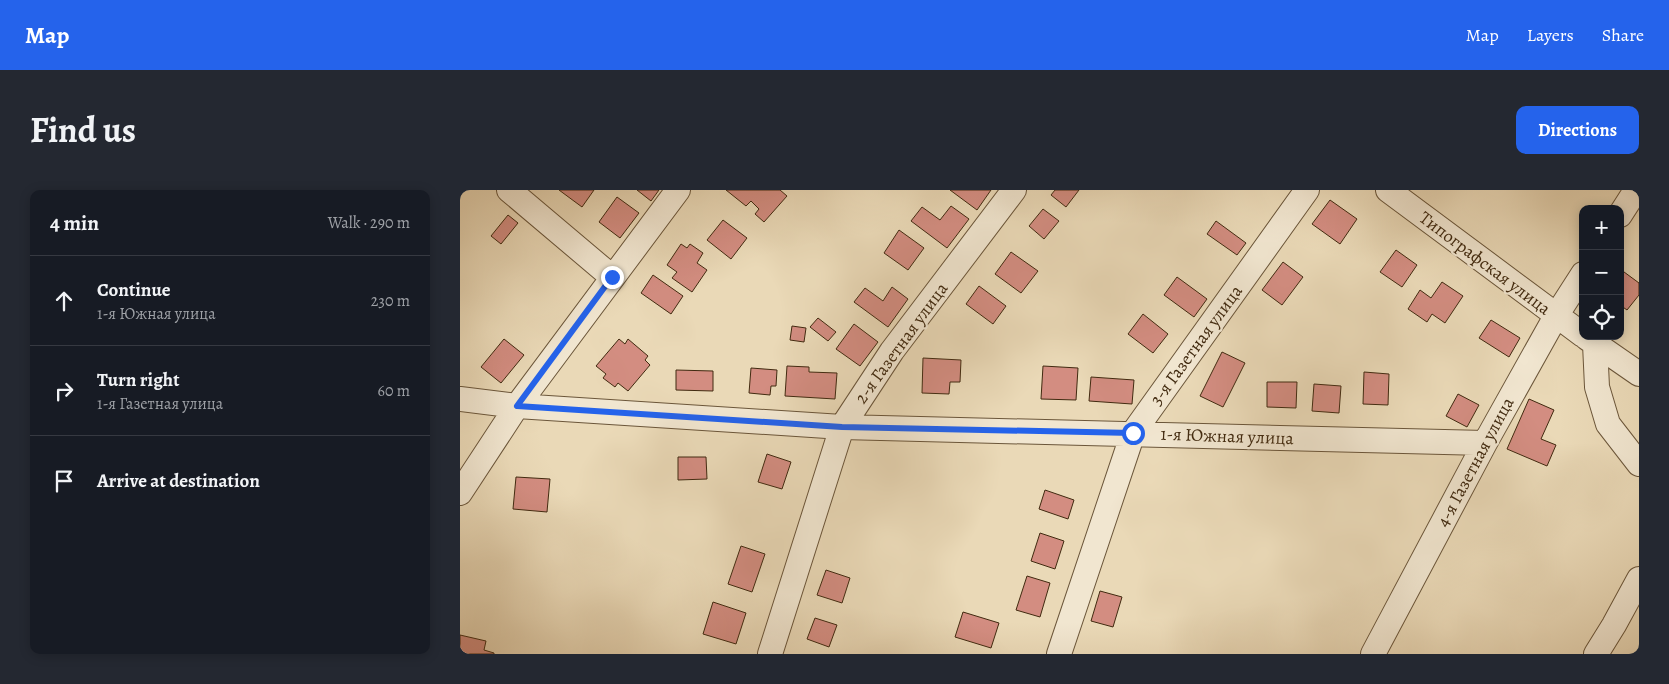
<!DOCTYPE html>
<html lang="en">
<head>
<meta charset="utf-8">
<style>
	:root { --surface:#171b24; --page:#242831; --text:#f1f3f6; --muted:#9ea1a6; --line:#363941; --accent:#2563eb }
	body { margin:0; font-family:Alegreya,serif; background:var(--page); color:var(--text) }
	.controls { position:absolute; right:15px; top:15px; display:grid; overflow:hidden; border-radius:10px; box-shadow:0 2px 12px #0003 }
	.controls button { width:45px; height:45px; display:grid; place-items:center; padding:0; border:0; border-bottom:1px solid var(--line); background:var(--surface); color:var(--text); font:25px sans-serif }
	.stop { position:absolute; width:15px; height:15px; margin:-11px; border:4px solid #2563eb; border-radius:50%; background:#fff }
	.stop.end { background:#2563eb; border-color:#fff; box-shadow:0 1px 5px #0008 }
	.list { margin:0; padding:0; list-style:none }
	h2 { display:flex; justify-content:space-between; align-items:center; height:65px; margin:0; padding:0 20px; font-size:21px }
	h2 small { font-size:16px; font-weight:400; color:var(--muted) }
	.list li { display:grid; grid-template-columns:32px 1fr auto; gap:15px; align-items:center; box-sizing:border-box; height:90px; padding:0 20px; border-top:1px solid var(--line) }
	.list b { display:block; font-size:19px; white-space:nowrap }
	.list p { margin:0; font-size:16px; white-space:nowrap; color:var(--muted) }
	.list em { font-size:16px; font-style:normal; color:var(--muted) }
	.icon { flex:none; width:28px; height:28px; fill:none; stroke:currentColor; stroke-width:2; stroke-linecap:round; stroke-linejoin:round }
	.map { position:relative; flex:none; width:1179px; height:464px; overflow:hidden; border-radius:10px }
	header { display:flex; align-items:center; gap:30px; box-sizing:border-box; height:70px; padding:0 25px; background:var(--accent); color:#fff }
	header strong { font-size:24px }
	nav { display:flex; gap:28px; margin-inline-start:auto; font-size:18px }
	.intro { display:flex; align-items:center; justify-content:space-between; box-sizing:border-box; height:120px; padding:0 30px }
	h1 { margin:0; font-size:35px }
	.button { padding:12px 22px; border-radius:10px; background:var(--accent); color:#fff; font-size:18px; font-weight:700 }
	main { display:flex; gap:30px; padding:0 30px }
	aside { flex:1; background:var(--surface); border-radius:10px; box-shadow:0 2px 12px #0003 }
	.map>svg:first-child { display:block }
</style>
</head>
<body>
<header>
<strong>Map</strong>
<nav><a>Map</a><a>Layers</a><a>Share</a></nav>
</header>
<div class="intro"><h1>Find us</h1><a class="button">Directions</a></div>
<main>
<aside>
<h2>4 min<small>Walk · 290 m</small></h2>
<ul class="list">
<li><svg class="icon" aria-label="ahead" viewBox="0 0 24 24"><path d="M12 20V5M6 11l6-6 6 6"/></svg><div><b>Continue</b><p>1-я Южная улица</p></div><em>230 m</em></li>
<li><svg class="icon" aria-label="right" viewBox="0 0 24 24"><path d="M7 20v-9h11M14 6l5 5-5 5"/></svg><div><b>Turn right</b><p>1-я Газетная улица</p></div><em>60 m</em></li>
<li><svg class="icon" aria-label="arrive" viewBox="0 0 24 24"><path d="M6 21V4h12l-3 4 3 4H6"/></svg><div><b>Arrive at destination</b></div></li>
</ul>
</aside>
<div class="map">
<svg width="1179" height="464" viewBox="0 0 1179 464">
	<rect width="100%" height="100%" fill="#ead9b7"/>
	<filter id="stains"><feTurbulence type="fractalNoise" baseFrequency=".004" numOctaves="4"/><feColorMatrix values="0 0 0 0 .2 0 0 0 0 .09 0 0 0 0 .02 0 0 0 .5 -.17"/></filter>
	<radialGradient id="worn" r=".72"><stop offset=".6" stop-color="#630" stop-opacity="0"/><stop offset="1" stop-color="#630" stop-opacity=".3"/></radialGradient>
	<path fill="#d38d81" stroke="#412a10" d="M99,0H134L122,17Z
		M177,0H199L191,11Z
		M266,0H320L327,6L304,32L295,24L299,19L291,11L286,16Z
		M490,0H531L517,20Z
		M595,0H619L606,17L591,5Z
		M157,7L179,23L160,48L139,32Z
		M870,10L897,29L880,54L852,34Z
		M491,16L509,29L487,58L451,31L462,17L480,30Z
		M583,19L599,31L584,49L569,36Z
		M48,25L58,33L41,54L31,46Z
		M263,30L287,48L271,69L247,50Z
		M756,31L786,53L777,65L747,44Z
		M439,40L464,58L448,80L424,63Z
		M221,54L227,58L230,54L243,63L237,73L247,80L232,102L212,88L217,82L207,75Z
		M936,60L957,75L942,97L920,82Z
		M551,62L578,81L561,103L535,84Z
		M823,72L843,87L822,115L802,100Z
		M1160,79L1179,93V105L1167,120L1160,115Z
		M193,85L223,106L211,124L181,103Z
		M717,87L747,109L734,127L704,105Z
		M982,92L1003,106L985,133L972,124L967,132L948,119L960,100L971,108Z
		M519,96L546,116L533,134L506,114Z
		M432,97L448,109L428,137L394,112L405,98L423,111Z
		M683,124L708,144L693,163L668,144Z
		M358,128L376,142L368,151L350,137Z
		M1031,130L1060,148L1049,167L1019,148Z
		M394,134L418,152L400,176L376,159Z
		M332,136L346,138L344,152L330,150Z
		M44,149L64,165L41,193L21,177Z
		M159,149L165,154L168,149L188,166L185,170L190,175L168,201L158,193L155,197L143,188L146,184L136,176Z
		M762,162L785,173L763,217L740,206Z
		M463,168L501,170L500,192H490L489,204L462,203Z
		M327,176L349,177V182L377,183L375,209L325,206Z
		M583,176L618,178L616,210L581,209Z
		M291,178L317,180L316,196H311L310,205L289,203Z
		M216,180L253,181V201L216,200Z
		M904,182L929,184L928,215L903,214Z
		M631,187L674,190L672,214L629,211Z
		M807,192H837L836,218L807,217Z
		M854,194L881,196L879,223L852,221Z
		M998,204L1019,215L1007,237L986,226Z
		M1069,209L1094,220L1081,249L1096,255L1087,276L1047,259Z
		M307,264L331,272L322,299L298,292Z
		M218,267H246L247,289L218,290Z
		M56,287L90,289L87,322L53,319Z
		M585,300L614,310L608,329L579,319Z
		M580,343L604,351L595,379L571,371Z
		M281,356L305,364L292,402L268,394Z
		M366,380L390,388L382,413L357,405Z
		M567,386L590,393L580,427L556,420Z
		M640,401L662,407L653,437L631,431Z
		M253,412L286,423L276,454L243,444Z
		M503,422L539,433L531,458L495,447Z
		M355,428L377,435L369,457L347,449Z
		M0,445L26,451L24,460L34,463V464H0Z"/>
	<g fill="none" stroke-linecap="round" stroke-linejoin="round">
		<g stroke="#6b563a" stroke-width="26">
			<path id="minor" d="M49,0L152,87
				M928,0L1123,145
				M1160,25L1176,0
				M1127,148L1179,184
				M1135,154L1137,197L1148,234L1179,274
				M0,209L57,216L382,237L1025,253
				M0,303L57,216L218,0
				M310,464L382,237L432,161L554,0
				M599,464L673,243L847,0
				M913,464L1025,253L1096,126L1123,84
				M1136,464L1154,435L1179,389"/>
		</g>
		<use href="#minor" stroke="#f1e6d0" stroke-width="24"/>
	</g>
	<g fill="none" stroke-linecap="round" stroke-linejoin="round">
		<path stroke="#2563eb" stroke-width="6" d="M152,87L57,216L382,237L673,243"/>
	</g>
	<g text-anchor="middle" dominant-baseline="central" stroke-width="4.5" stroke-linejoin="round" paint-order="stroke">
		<g font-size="18" fill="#412a10" stroke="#f1e6d0">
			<text transform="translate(1025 73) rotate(37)">Типографская улица</text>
			<text transform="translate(441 153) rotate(-54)">2-я Газетная улица</text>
			<text transform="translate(736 155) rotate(-54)">3-я Газетная улица</text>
			<text transform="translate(767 246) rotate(2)">1-я Южная улица</text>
			<text transform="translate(1015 272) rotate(-62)">4-я Газетная улица</text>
		</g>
	</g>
	<rect width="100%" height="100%" filter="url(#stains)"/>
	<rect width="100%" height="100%" fill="url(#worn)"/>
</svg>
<div class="controls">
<button>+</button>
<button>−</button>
<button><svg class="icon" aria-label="locate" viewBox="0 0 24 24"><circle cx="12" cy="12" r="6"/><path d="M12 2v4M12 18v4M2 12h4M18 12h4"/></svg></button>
</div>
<div class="stop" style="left:673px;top:243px"></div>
<div class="stop end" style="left:152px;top:87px"></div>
</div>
</main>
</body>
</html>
